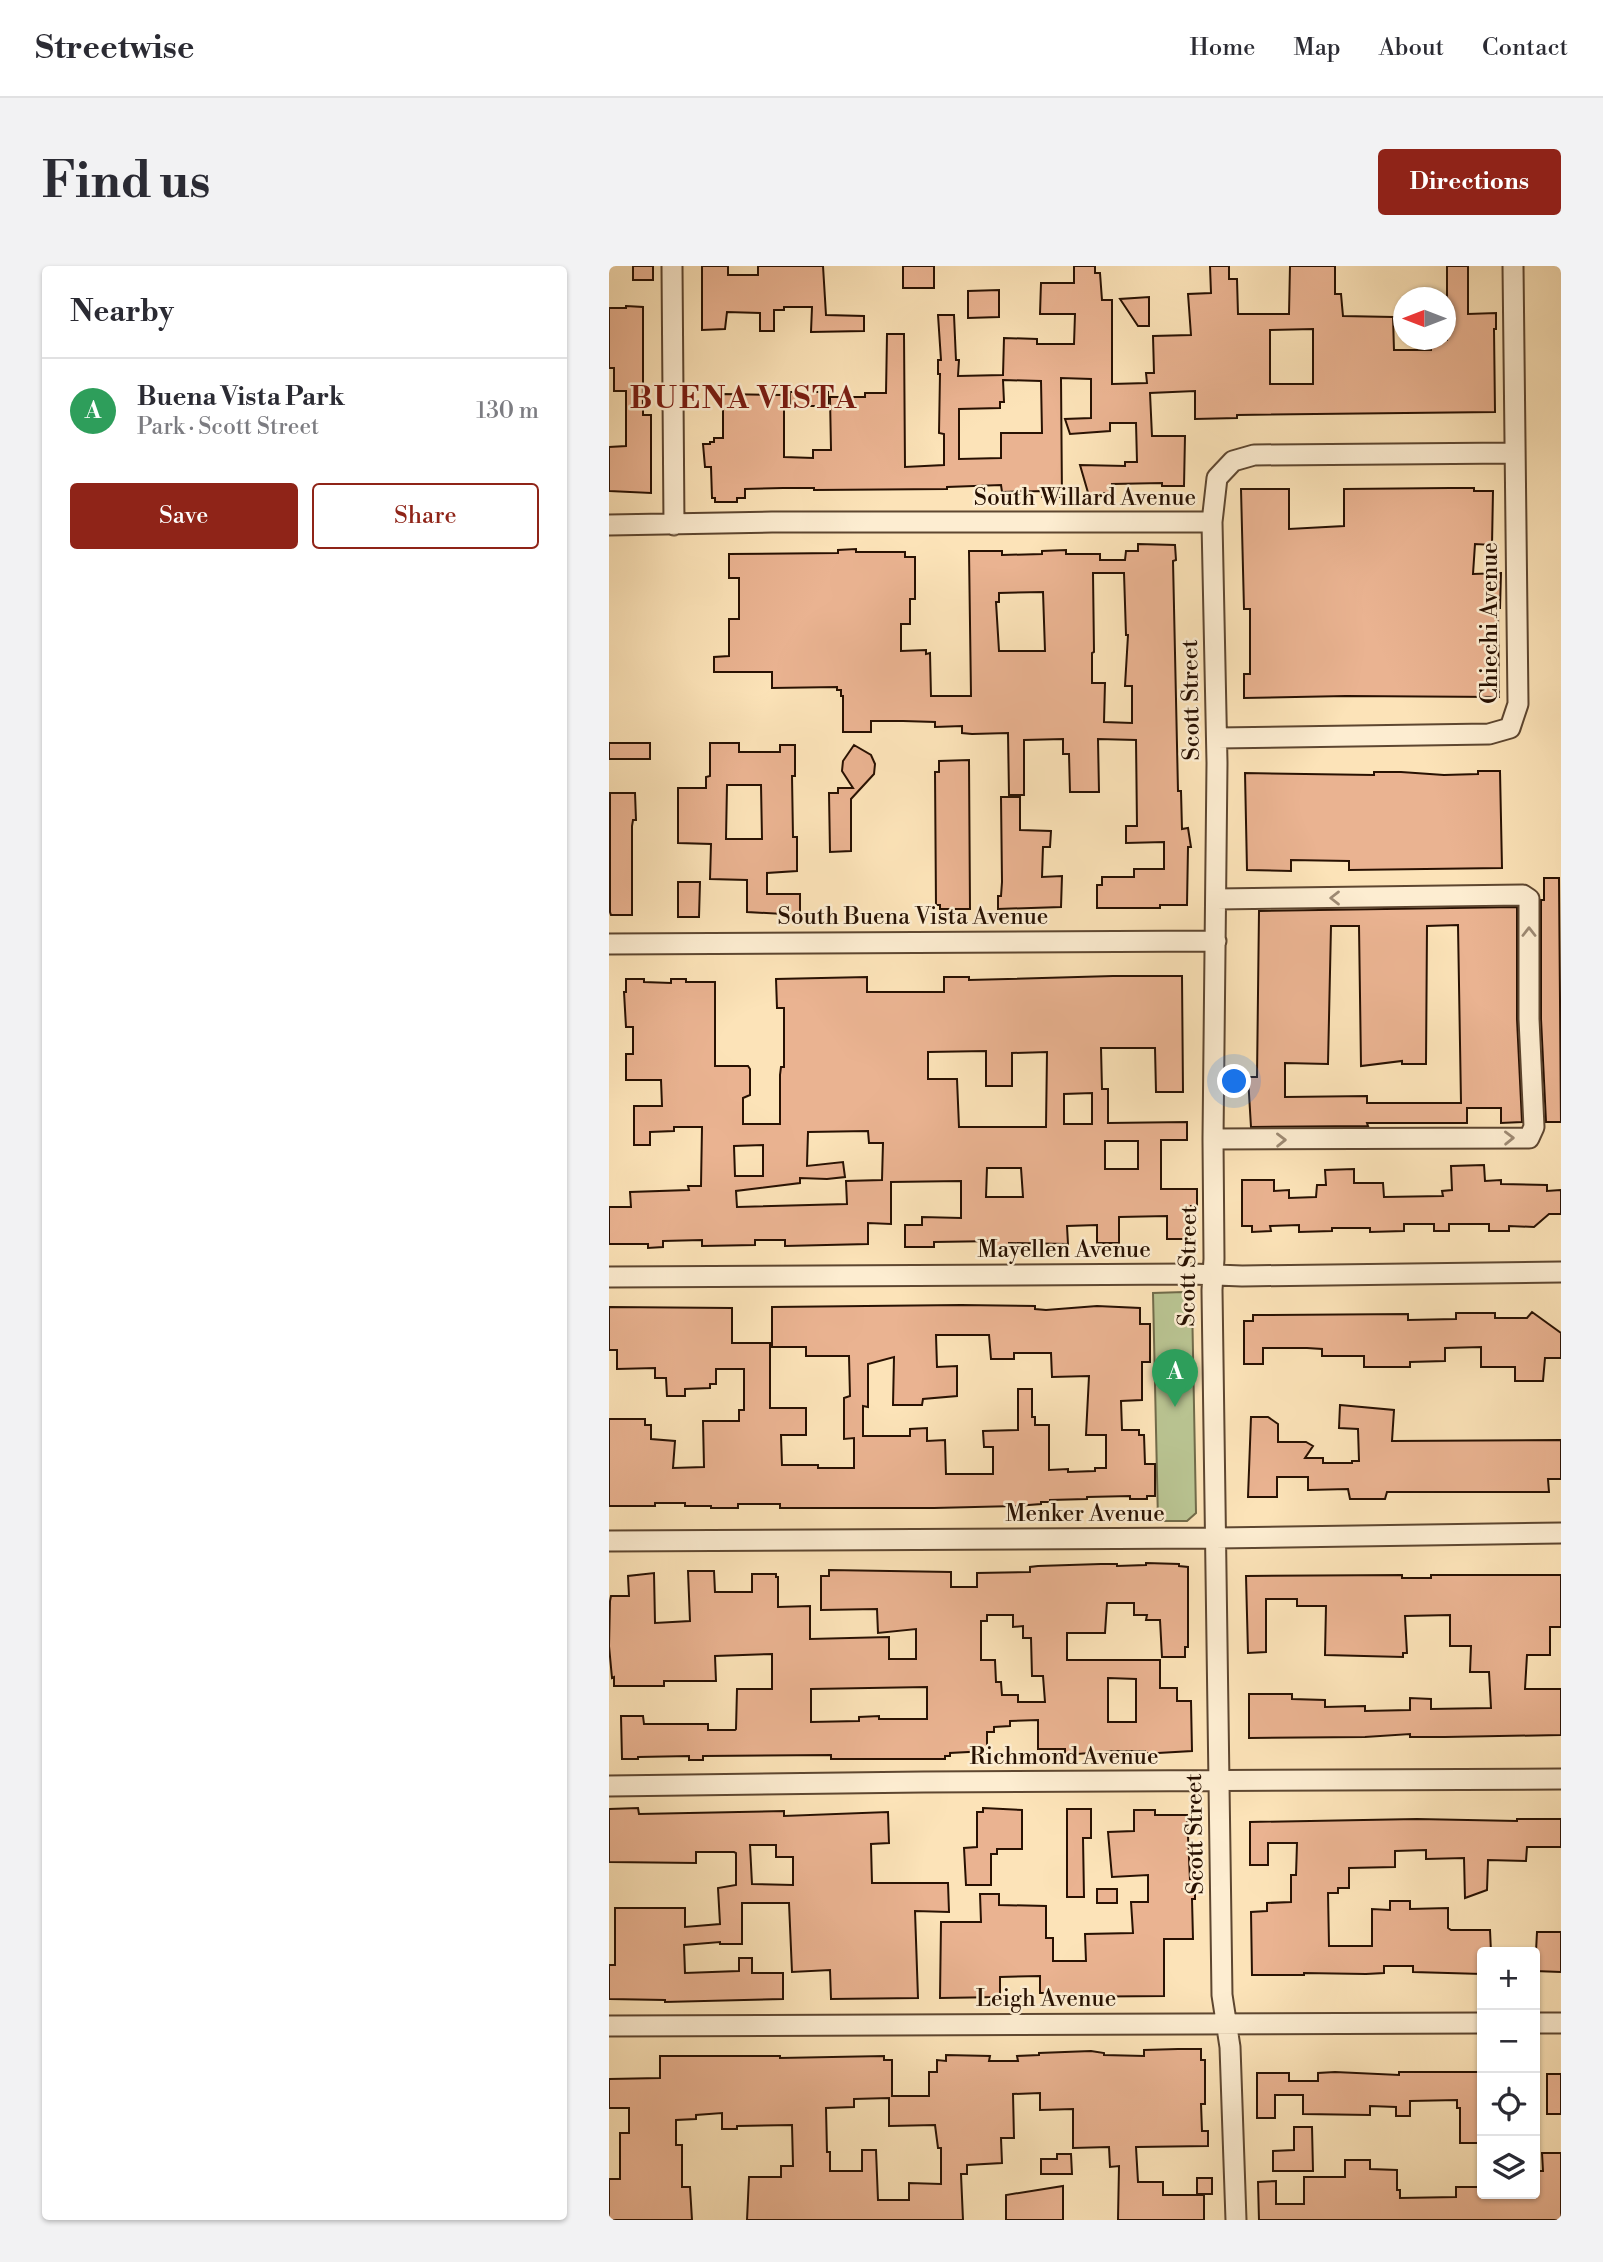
<!DOCTYPE html>
<html lang="en">
<head>
<meta charset="utf-8">
<style>
	:root { --surface:#fff; --page:#f2f2f3; --text:#2b2b33; --muted:#7c7c81; --line:#e1e1e2; --accent:#8f2418 }
	body { margin:0; font-family:"Libre Bodoni",serif; background:var(--page); color:var(--text) }
	.controls { position:absolute; right:21px; bottom:21px; display:grid; overflow:hidden; border-radius:7px; box-shadow:0 2px 5px #0004 }
	.controls button { width:63px; height:63px; display:grid; place-items:center; padding:0; border:0; border-bottom:2px solid var(--line); background:var(--surface); color:var(--text); font:35px sans-serif }
	.compass { position:absolute; left:784px; top:21px; width:63px; height:63px; border-radius:50%; background:var(--surface); box-shadow:0 2px 5px #0004; rotate:270deg }
	.you { position:absolute; left:626px; top:816px; width:24px; height:24px; margin:-18px; border:5px solid #fff; border-radius:50%; background:#1a73e8; box-shadow:0 0 0 10px #1a73e833 }
	.badge { display:grid; place-items:center; width:46px; height:46px; border-radius:50%; background:var(--accent); color:#fff; font-size:23px; font-weight:700 }
	.pin { position:absolute; translate:-50% -58px; filter:drop-shadow(0 2px 4px #0008) }
	.pin::after { content:''; position:absolute; top:37px; width:24px; height:21px; background:inherit; clip-path:polygon(0 0,100% 0,50% 100%) }
	.list { margin:0; padding:0; list-style:none }
	h2 { display:flex; justify-content:space-between; align-items:center; height:91px; margin:0; padding:0 28px; font-size:30px }
	h2 small { font-size:23px; font-weight:400; color:var(--muted) }
	.list li { display:grid; grid-template-columns:46px 1fr auto; gap:21px; align-items:center; box-sizing:border-box; height:105px; padding:0 28px; border-top:2px solid var(--line) }
	.list b { display:block; font-size:26px; white-space:nowrap }
	.list p { margin:0; font-size:23px; white-space:nowrap; color:var(--muted) }
	.list em { font-size:23px; font-style:normal; color:var(--muted) }
	.actions { display:flex; gap:14px; padding:21px 28px }
	.actions a { flex:1; padding:16px 0; border:2px solid var(--accent); border-radius:7px; text-align:center; font-size:24px; color:var(--accent) }
	.actions .main { background:var(--accent); color:#fff }
	.icon { flex:none; width:38px; height:38px; fill:none; stroke:currentColor; stroke-width:2; stroke-linecap:round; stroke-linejoin:round }
	.map { position:relative; flex:none; width:952px; height:1954px; overflow:hidden; border-radius:7px }
	header { display:flex; align-items:center; gap:42px; box-sizing:border-box; height:98px; padding:0 35px; background:var(--surface); border-bottom:2px solid var(--line) }
	header strong { font-size:33px }
	nav { display:flex; gap:38px; margin-inline-start:auto; font-size:24px }
	.intro { display:flex; align-items:center; justify-content:space-between; box-sizing:border-box; height:168px; padding:0 42px }
	h1 { margin:0; font-size:49px }
	.button { padding:18px 32px; border-radius:7px; background:var(--accent); color:#fff; font-size:24px; font-weight:700 }
	main { display:flex; gap:42px; padding:0 42px }
	aside { flex:1; background:var(--surface); border-radius:7px; box-shadow:0 2px 5px #0004 }
	.map>svg:first-child { display:block }
</style>
</head>
<body>
<header>
<strong>Streetwise</strong>
<nav><a>Home</a><a>Map</a><a>About</a><a>Contact</a></nav>
</header>
<div class="intro"><h1>Find us</h1><a class="button">Directions</a></div>
<main>
<aside>
<h2>Nearby<small></small></h2>
<ul class="list">
<li><span class="badge" style="background:#2e9e5b">A</span><div><b>Buena Vista Park</b><p>Park · Scott Street</p></div><em>130 m</em></li>
</ul>
<div class="actions"><a class="main">Save</a><a>Share</a></div>
</aside>
<div class="map">
<svg width="952" height="1954" viewBox="0 0 952 1954">
	<rect width="100%" height="100%" fill="#fce3b8"/>
	<filter id="stains"><feTurbulence type="fractalNoise" baseFrequency=".00286" numOctaves="4"/><feColorMatrix values="0 0 0 0 .2 0 0 0 0 .09 0 0 0 0 .02 0 0 0 .5 -.17"/></filter>
	<radialGradient id="worn" r=".72"><stop offset=".6" stop-color="#630" stop-opacity="0"/><stop offset="1" stop-color="#630" stop-opacity=".3"/></radialGradient>
	<path fill="#bac593" stroke="#716b4a" stroke-width="2" d="M575,1026L583,1034L587,1247L578,1255H549L544,1027Z"/>
	<path fill="#eab391" stroke="#281102" stroke-width="2" fill-rule="evenodd" d="M24,0H44V14H24Z
		M93,0H119V9H149V0H214L217,49L255,50V65L202,66L203,41H175V44H165V65H151V47L118,46L116,63L93,64Z
		M294,0H325V22H294Z
		M465,0H486V7H491L493,34H503V118L538,117L537,107H545L544,70L582,69L579,28L602,27L601,0H620V13H628L629,48H680L681,0H726V28H732L734,50L784,51L785,84H822V74H838V0H859V48L887,47V63H885L886,146L628,149V152L586,153V125L541,127L543,170H576L575,220H553V217L503,218V227H495V230H480L471,199L516,200V196H528L527,157H501V165L461,168L456,153L482,152V113L452,112L453,231H433V225L393,226L392,219L338,221V223L205,224V222H174L136,223V232H128V236H106V232H103L102,201H96L94,178H101V176H105V172H114V128L175,129V191L204,192V184H222L221,131H256V127H277L278,68H295L296,201L335,199V168L330,167L331,108H329V94H332L329,49H345L347,94H350L349,110L394,109L395,72L428,73V78H465L466,48H431L432,17H465ZM704,63V118H661V64ZM394,114L432,115L433,167H392V192L350,193V143L391,142V136H395Z
		M390,24V51L359,52V25Z
		M540,31V60H529L511,33Z
		M17,40L34,41V149H42V227L0,225V181L17,180V125H5V102H0V42H17Z
		M181,126H219V140H181Z
		M841,222H865V225H884L883,279L866,278L864,308L892,307L891,342H889L890,431L737,430L635,432V408H641V343H635L632,223H680V263L735,260V223Z
		M529,278L566,279L567,294L564,295L569,525H572L573,563L579,562L582,581H579L578,639H551V642H488V619H493V611H525V603H555V576L517,577V560H528L527,474L489,473L490,526H461L460,488H454V473L415,474V529H400L399,467L363,468L353,467V460L326,461V456L294,455H262V466H234V430H232V424H228V421L163,422V406H105V391L120,390V353H130V312H120V288L229,287V284L247,283V286H296V291H306V333H301V358H292V385L317,384V388L321,387L322,430H362L360,285H393V289L433,288V285L457,284V288H491V294H516L517,285H529ZM484,307H515L517,369H519L516,420H523V457L495,456L496,417H483V387L485,386ZM434,326L436,385H390L387,336H390V327Z
		M0,477H41V493H0Z
		M101,477H130V486H171V479H186V510H183L184,571H188V605L158,607V628H191V649L138,646V614L101,613L102,578L69,577V522H97V511L101,510ZM118,519H152L153,573H117Z
		M245,479L262,489L266,498L265,508L242,533V585L221,586L220,527H229V522H244L233,505L234,495Z
		M360,494L361,643H331V639H327L326,506H330V495Z
		M869,505H891L893,602L740,604V595L682,594V605L638,604L636,507L765,509V506H792L835,509L869,508Z
		M1,527H26L27,554H24L23,560V649H2L1,646Z
		M392,531H411V564L442,565L441,581H434L433,611L453,610L452,641L389,643V630H392L393,616Z
		M935,612H950L952,856H937L932,753V634H935Z
		M69,616H91L90,651H69Z
		M908,641V753L913,856L892,857V842H858V857H758L759,860L642,861L639,811H648L650,645ZM849,659L852,837H758V830L676,831V797L719,798L722,660H750L752,800L793,795V798H817L818,660Z
		M504,710H573L574,826H547L546,782H492L493,823H499V857L578,856V874H552V923H588V940H582L581,973H558V950L510,951V977H488V959L458,960L459,978L400,977V981H387V975L325,976V981H296V959H313V951L352,952V915L282,916V958L259,957V978L176,980V974H146V979L93,980V974L54,975V981L39,982V978H0V941H22L21,926L80,924L79,920H92L93,861H65V865L41,866V879H25V840H53L52,814H17V788H24V761H17L15,726H17V713H35V716L62,717V713H77V716H106V800H139L141,803V829L134,832V858H171V809L172,801H175V742H168L167,713L258,711V726H335V711H360V714ZM377,785V820H403V787L438,786L437,861H350L348,813H319V786ZM483,827V858H455V828ZM259,865L260,877H274L273,914L237,915L238,938L128,941L127,925L191,917V912L218,913L236,911L234,896L198,900L199,866ZM496,875H529V903H496ZM154,879V910H126L125,880ZM378,902H412L414,931H377Z
		M875,899L876,915L892,914V918L938,919V925L952,924V948H940L925,961L900,960V965H880V958H840V965H825V958H795V965L761,966V962H723V965L690,966V959L661,960L662,965L643,966V960H633V914H665V925L680,924V932L707,931L708,919H717L716,904L745,903V917H774L775,931L834,930L833,925L843,924L842,900Z
		M352,1039L426,1040V1043L437,1044L488,1040L531,1042V1058H541V1096H533V1134L512,1135L513,1164H530V1169H535L536,1198H546V1230H538V1233H521V1230L478,1231V1233L441,1234V1236H432V1238L407,1240L325,1242H171V1238H129V1242H102V1240H76V1237H46V1240H0V1153H36V1159H42V1173L66,1175L64,1202L95,1201L94,1155H130V1144H135V1103H107V1118H101V1122L76,1123V1130H58L57,1112H46V1102L8,1103V1084H0V1041L123,1042V1077H161V1142H197V1169H172L173,1199H209V1202H245V1172L235,1173V1132L241,1130L240,1090H197V1081H163V1041ZM327,1069H380L382,1093H405V1087H442L443,1111L480,1110L477,1169H497V1202H486V1205L459,1206V1203L440,1204V1159H426V1151H423V1123H409V1164L374,1165L375,1181H384V1208H337L336,1174L318,1175V1162L301,1163V1170H254V1140L259,1141V1098L285,1091L284,1139H313L314,1133L348,1130V1100L328,1101Z
		M923,1046L952,1067V1092H936L934,1115H906V1101H872V1081L836,1082V1095L801,1096V1101H755V1090H713V1083L698,1082H654V1098H635V1055H644V1049L799,1048V1054L847,1053V1047H886V1052H918Z
		M731,1139L785,1144L783,1175L952,1174V1213H939L940,1226H778L776,1233H741L739,1223L699,1224V1211H668V1231H639L642,1151H659L669,1158V1176H697L704,1180L696,1192H714V1197H743V1195H750L749,1163L730,1162Z
		M537,1297L570,1298V1300L579,1301V1381H576V1391H553L551,1354H537L538,1349H525V1337H498L496,1367H458V1394H551V1422H568V1435H582L583,1485L549,1487H536V1485H505L456,1489V1483H429V1454L401,1455V1460L385,1461V1466H378V1485L341,1487V1490H336V1493H222V1489L94,1490V1494H80V1490L29,1491V1493H13L12,1450H34L35,1458H99V1464H126L127,1463L128,1423H163V1388L106,1390L107,1415H55V1420H5V1411L3,1412L0,1380L1,1335L2,1330H20L19,1310L45,1307L46,1357L81,1355L79,1305H105L106,1326H143V1308H167V1311H169V1341L201,1340V1373L280,1371V1393H307V1363L269,1367L268,1343L212,1344V1310H220V1304L342,1306V1321H368V1307L421,1306V1301L429,1300L492,1298H508V1300L537,1299ZM378,1349H404V1361L414,1360V1372H422L423,1410H434L436,1436H409V1429H393L392,1416H387L386,1394H372V1355H378ZM499,1412L527,1413V1456H499ZM318,1421V1453H270V1450L250,1451V1455L202,1456V1423Z
		M793,1309V1312H822V1309H952V1361H941V1389H918L916,1423H952V1469L836,1471H801V1468L756,1471L640,1472V1428H683V1433L716,1434V1441L756,1440V1445L801,1444V1432L822,1433V1443L882,1442L880,1406H861L862,1380H841V1349L796,1350L798,1387H794V1391L716,1389L717,1340H688V1333H657V1386L639,1387L637,1310Z
		M29,1542L30,1548L175,1545V1550L279,1546L280,1577L262,1578L263,1617H339L340,1646L306,1645L309,1732L222,1733L221,1704L183,1706L180,1637H133V1678H111V1676L75,1679L76,1707L130,1705V1692H143V1707H174V1733L56,1736V1734L0,1733V1699H6V1642H76V1661L111,1658L109,1622L127,1619V1587L125,1586H87V1597L0,1596V1543ZM141,1579H167V1591H184V1619L143,1618Z
		M374,1542L413,1544V1583H388V1588H382V1619H357L355,1582L368,1581V1546H374Z
		M458,1543H482V1572H474L475,1631H458Z
		M525,1544H546V1549H578L581,1613H586V1633H583L584,1673H555V1730L439,1731V1727H431V1710L391,1711V1731L331,1732L332,1656H372L371,1628H390V1639L437,1640V1672H444V1695H477L476,1668L524,1667L522,1636H539V1609L503,1611L499,1566L525,1565Z
		M808,1553L908,1555V1553H952V1581H918L917,1595L879,1594L878,1624L856,1632L855,1592L817,1593V1584L786,1585V1601L740,1602V1622H729V1627H719L720,1680H763V1643L781,1644V1635H801V1643L839,1642V1662L842,1664H881L882,1686H873V1708L804,1706V1700H775V1707L757,1708L695,1707V1709H643L642,1646L658,1645V1637L682,1636V1609H687L688,1577H659V1599H641V1556Z
		M488,1623H508V1637H488Z
		M928,1666H952V1706L926,1705Z
		M569,1783H592V1794H596V1838H592L593,1865H599V1880L527,1881L529,1916H554V1929H595V1954H509L510,1900L501,1901L500,1881L464,1882V1843L431,1844V1827L404,1828L405,1872H392L393,1897L358,1899V1908H352L354,1954H138L140,1911H172V1900H184L183,1859L128,1860V1863H113V1847L87,1849V1853L67,1854V1879H73V1921H81L83,1954H0V1913H11V1867H20V1842H0V1813L51,1812V1790H171V1792L275,1790V1794H283V1830H320V1806H328V1794L337,1795V1789L381,1790L380,1795H409L408,1790L430,1789V1787L482,1785L495,1787V1789L535,1790V1784ZM280,1832V1860L326,1859L329,1882H332V1918L300,1917V1934H269L267,1884H253V1905H221V1886H218L217,1842L245,1841V1833Z
		M726,1806L790,1809V1806H873V1877H851V1842H848V1834L801,1835V1850H787V1841L761,1840V1849L694,1848V1829H666V1852H648V1807H680V1815H709V1807Z
		M938,1808H952V1848H938Z
		M685,1861H703L704,1905H664V1885L685,1884Z
		M933,1887H952V1954H650L649,1916L667,1915V1938H695V1911H736V1894H761V1903L788,1904V1924H791V1932L847,1931V1921H873V1928H928V1905H934Z
		M448,1888H462L463,1908H432V1893H448Z
		M588,1912H603V1928H588Z
		M454,1920V1954H397V1929Z"/>
	<g fill="none" stroke-linecap="round" stroke-linejoin="round">
		<g stroke="#5d4630" stroke-width="23">
			<path id="street" d="M63,0L65,259
				M0,259L163,256H603
				M608,472L880,468L901,462L909,438L904,0
				M0,678L607,675
				M604,873L920,872L925,861L920,753V633L914,629L607,633
				M0,1011L583,1008L633,1010L952,1006
				M0,1275L606,1272L952,1267
				M0,1520L314,1516L952,1513
				M926,1757H952
				M0,1760L873,1757
				M627,1954L621,1781L613,1729L603,1024L605,993L604,873L608,497L603,256L608,212L624,195L645,189L904,187"/>
		</g>
		<use href="#street" stroke="#fdedd1" stroke-width="19"/>
	</g>
	<defs><path id="oneway-chevron" d="M-2-3.5L2.5 0L-2 3.5" fill="none" stroke-width="1.6" stroke-linecap="round" stroke-linejoin="round" transform="scale(1.75)"/></defs>
	<g stroke="#9d8a74">
		<use href="#oneway-chevron" transform="translate(726 632) rotate(180)"/>
		<use href="#oneway-chevron" transform="translate(920 666) rotate(-90)"/>
		<use href="#oneway-chevron" transform="translate(900 872) rotate(-1)"/>
		<use href="#oneway-chevron" transform="translate(672 874) rotate(-1)"/>
	</g>
	<g text-anchor="middle" dominant-baseline="central" stroke-width="5" stroke-linejoin="round" paint-order="stroke">
		<g font-size="23" fill="#281102" stroke="#fdedd1">
			<text x="476" y="232">South Willard Avenue</text>
			<text transform="translate(881 357) rotate(-90)">Chiechi Avenue</text>
			<text transform="translate(582 434) rotate(-91)">Scott Street</text>
			<text x="304" y="651">South Buena Vista Avenue</text>
			<text x="455" y="984">Mayellen Avenue</text>
			<text transform="translate(579 1000) rotate(-89)">Scott Street</text>
			<text x="476" y="1248">Menker Avenue</text>
			<text x="455" y="1491">Richmond Avenue</text>
			<text transform="translate(586 1568) rotate(-91)">Scott Street</text>
			<text x="437" y="1733">Leigh Avenue</text>
		</g>
		<g font-size="30" font-weight="bold" letter-spacing="2" fill="#7a1f14" stroke="#fdedd1">
			<text x="135" y="133">BUENA VISTA</text>
		</g>
	</g>
	<rect width="100%" height="100%" filter="url(#stains)"/>
	<rect width="100%" height="100%" fill="url(#worn)"/>
</svg>
<div class="controls">
<button>+</button>
<button>−</button>
<button><svg class="icon" aria-label="locate" viewBox="0 0 24 24"><circle cx="12" cy="12" r="6"/><path d="M12 2v4M12 18v4M2 12h4M18 12h4"/></svg></button>
<button><svg class="icon" aria-label="layers" viewBox="0 0 24 24"><path d="M12 4l9 5-9 5-9-5zM3 14l9 5 9-5"/></svg></button>
</div>
<svg class="compass" viewBox="-18 -18 36 36"><path d="M0-13l5 13h-10z" fill="#e53935"/><path d="M0 13l5-13h-10z" fill="#7c7c81"/></svg>
<div class="you"></div>
<div class="pin badge" style="left:566px;top:1141px;background:#2e9e5b">A</div>
</div>
</main>
</body>
</html>
